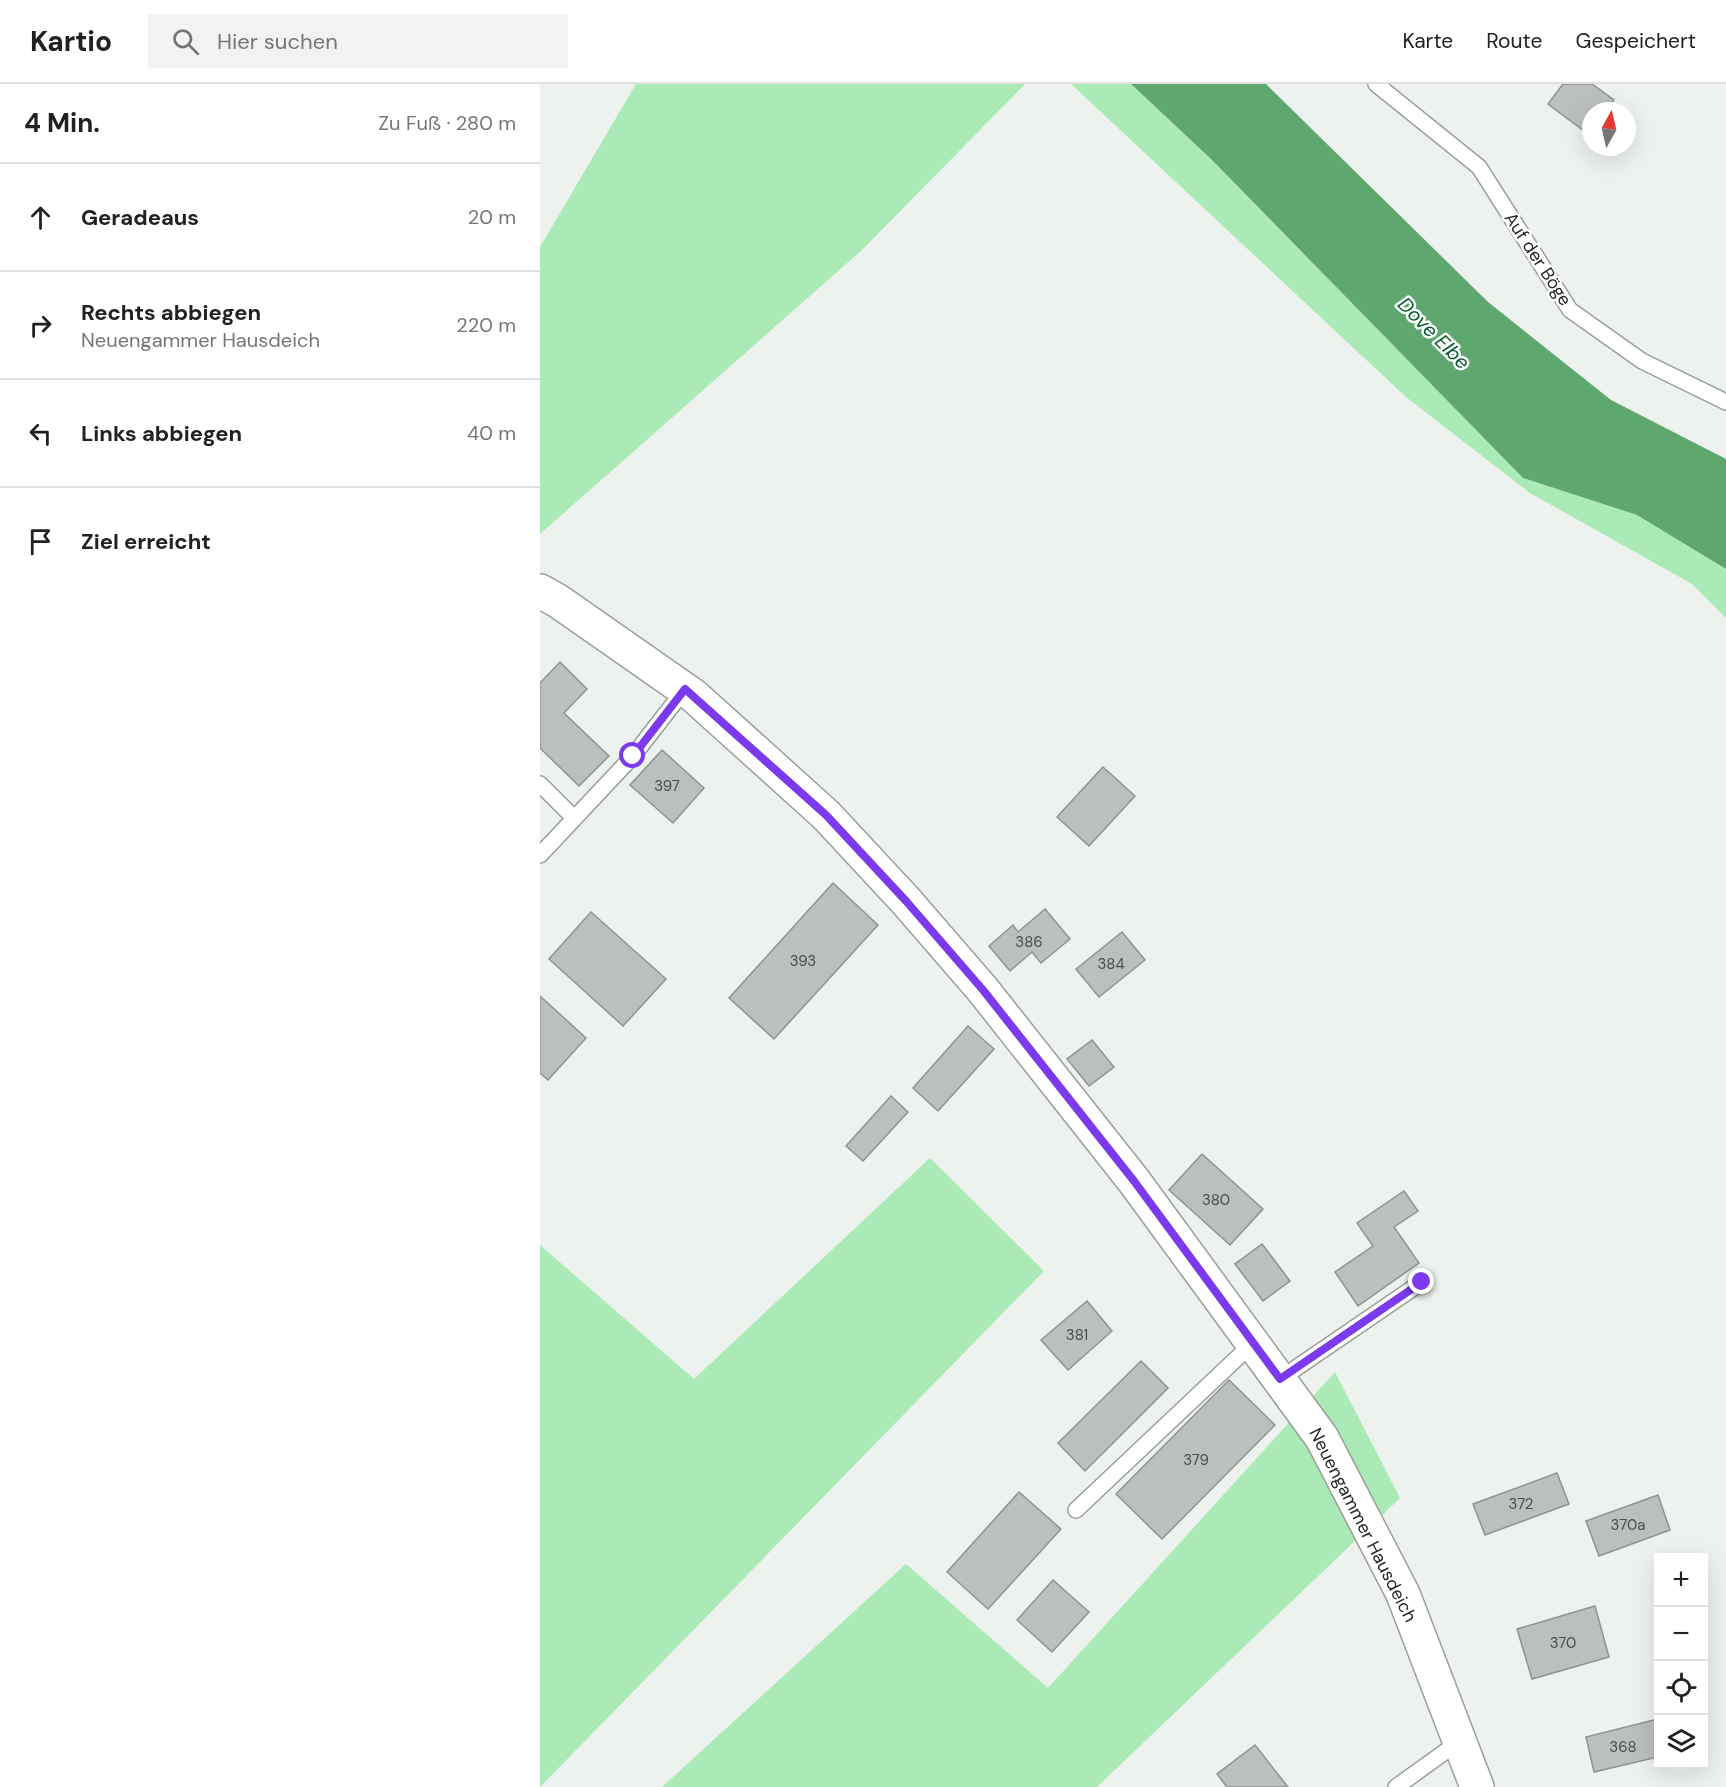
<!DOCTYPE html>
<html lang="de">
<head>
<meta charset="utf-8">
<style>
	:root { --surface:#fff; --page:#f2f2f2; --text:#202124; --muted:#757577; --line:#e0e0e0 }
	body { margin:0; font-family:"DM Sans",sans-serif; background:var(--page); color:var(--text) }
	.controls { position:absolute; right:18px; bottom:18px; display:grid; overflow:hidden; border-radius:0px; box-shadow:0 6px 24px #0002 }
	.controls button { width:54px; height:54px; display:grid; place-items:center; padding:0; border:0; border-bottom:2px solid var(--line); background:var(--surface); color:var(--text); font:30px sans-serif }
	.compass { position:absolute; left:1042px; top:18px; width:54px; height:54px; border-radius:50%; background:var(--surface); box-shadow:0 6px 24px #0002; rotate:8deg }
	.stop { position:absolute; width:18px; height:18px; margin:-14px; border:4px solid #7c3aed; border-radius:50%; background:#fff }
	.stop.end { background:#7c3aed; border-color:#fff; box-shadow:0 2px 6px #0008 }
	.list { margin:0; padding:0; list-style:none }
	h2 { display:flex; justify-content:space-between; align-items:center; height:78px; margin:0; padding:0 24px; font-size:26px }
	h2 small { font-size:20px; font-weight:400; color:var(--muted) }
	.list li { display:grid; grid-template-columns:39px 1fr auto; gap:18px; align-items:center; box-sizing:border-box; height:108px; padding:0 24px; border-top:2px solid var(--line) }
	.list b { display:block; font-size:22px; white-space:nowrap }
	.list p { margin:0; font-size:20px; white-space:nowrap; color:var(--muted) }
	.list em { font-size:20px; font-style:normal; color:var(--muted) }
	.icon { flex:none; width:33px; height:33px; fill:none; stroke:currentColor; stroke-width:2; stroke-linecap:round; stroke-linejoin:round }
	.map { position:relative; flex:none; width:1186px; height:1703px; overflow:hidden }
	header { display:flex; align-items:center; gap:36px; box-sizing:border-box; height:84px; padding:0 30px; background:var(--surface); border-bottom:2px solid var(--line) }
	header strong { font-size:28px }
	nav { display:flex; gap:33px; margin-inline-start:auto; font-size:21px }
	.search { width:420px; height:54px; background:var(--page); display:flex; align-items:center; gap:15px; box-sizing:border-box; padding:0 21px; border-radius:0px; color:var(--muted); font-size:22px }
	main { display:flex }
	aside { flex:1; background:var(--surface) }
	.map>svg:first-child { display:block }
</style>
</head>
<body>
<header>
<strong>Kartio</strong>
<div class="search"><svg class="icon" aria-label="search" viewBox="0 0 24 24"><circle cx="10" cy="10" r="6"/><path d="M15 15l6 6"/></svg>Hier suchen</div>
<nav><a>Karte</a><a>Route</a><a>Gespeichert</a></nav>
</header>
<main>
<aside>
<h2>4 Min.<small>Zu Fuß · 280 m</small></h2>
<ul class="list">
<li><svg class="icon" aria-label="ahead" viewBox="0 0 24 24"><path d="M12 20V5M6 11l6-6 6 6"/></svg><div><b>Geradeaus</b></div><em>20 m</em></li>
<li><svg class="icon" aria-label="right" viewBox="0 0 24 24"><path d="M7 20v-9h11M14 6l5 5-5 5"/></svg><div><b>Rechts abbiegen</b><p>Neuengammer Hausdeich</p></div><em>220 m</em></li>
<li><svg class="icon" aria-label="left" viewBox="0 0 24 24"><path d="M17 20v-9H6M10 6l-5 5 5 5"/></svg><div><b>Links abbiegen</b></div><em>40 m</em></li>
<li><svg class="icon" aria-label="arrive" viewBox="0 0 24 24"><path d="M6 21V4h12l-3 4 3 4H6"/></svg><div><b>Ziel erreicht</b></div></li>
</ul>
</aside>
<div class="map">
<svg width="1186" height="1703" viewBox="0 0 1186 1703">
	<rect width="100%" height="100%" fill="#edf2ee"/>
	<path fill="#a9eab6" d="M96,0H485L322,166L0,450V163Z
		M531,0H591L672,76L983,394L1097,431L1186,485V534L1152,500L990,409L866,313Z
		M390,1074L504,1187L0,1703V1161L154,1295Z
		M795,1288L860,1414L557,1703H122L366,1480L508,1604Z"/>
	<path fill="#5ea76f" d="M591,0H726L948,218L1071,316L1186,375V485L1097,431L983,394L672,76Z"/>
	<path fill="#bbc0bc" stroke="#8f9390" stroke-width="1.5" d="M1023,0H1052L1074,16L1066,27H1051V46L1048,50L1008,20Z
		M20,578L47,605L24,629L69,672L39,702L0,664V599Z
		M122,666L164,704L133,739L90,701Z
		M563,683L595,712L549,762L517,733Z
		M293,799L338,841L234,955L189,914Z
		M505,825L530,855L501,879L492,868L470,887L449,862L473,841L478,848Z
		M51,828L126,895L83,942L9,875Z
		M582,848L605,876L559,913L536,885Z
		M0,912L46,954L8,996L0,989Z
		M428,942L454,965L398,1027L373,1004Z
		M552,956L574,983L549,1002L527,975Z
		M351,1012L368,1028L323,1077L306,1062Z
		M662,1070L723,1125L690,1161L629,1106Z
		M864,1107L878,1127L854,1143L879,1179L818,1222L795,1188L833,1162L817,1139Z
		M722,1160L750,1197L723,1217L695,1180Z
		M547,1217L572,1247L528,1286L501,1256Z
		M601,1277L628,1304L545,1387L518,1359Z
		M689,1296L735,1341L622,1455L576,1410Z
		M1017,1389L1029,1420L945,1451L933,1420Z
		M479,1408L521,1445L448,1525L407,1488Z
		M1118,1411L1130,1446L1059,1472L1046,1437Z
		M513,1496L549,1528L512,1568L477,1536Z
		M1055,1522L1069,1573L992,1595L977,1545Z
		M1118,1635V1673L1054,1688L1046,1653Z
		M715,1661L748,1703H687L677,1690Z"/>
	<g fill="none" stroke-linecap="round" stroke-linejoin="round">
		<g stroke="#9a9f9b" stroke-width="18">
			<path id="lane" d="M836,0L939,83L1030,226L1102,277L1186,318
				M0,700L34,734
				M0,771L93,672L145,605
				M740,1295L882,1198
				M536,1426L713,1259
				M856,1703L920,1657"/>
		</g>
		<g stroke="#9a9f9b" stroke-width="36">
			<path id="secondary" d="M0,507L18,517L154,612L286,731L366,817L443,906L594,1097L782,1354L863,1510L937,1703"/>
		</g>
		<use href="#lane" stroke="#fff" stroke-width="15"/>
		<use href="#secondary" stroke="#fff" stroke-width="33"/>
	</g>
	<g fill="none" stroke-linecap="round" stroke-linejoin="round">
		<path stroke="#7c3aed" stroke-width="8" d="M93,672L145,605L286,731L366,817L443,906L594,1097L740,1295L882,1198"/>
	</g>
	<g text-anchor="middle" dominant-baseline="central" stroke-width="5" stroke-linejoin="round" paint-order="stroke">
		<g font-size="15" fill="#4a4d4b">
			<text x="127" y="702">397</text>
			<text x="489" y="858">386</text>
			<text x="263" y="877">393</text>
			<text x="571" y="880">384</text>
			<text x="676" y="1116">380</text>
			<text x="537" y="1251">381</text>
			<text x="656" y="1376">379</text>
			<text x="981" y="1420">372</text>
			<text x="1088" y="1441">370a</text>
			<text x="1023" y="1559">370</text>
			<text x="1083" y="1663">368</text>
		</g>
		<g font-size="18" fill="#252725" stroke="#fff">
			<text transform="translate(998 175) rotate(57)">Auf der Böge</text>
			<text transform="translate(823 1441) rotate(63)">Neuengammer Hausdeich</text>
		</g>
		<g font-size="20" font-style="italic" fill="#045c29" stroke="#fff">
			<text transform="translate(894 249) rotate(45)">Dove Elbe</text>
		</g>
	</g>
</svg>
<div class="controls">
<button>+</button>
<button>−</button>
<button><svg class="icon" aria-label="locate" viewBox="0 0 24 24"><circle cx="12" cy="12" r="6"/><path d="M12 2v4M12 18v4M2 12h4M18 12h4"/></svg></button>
<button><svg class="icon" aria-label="layers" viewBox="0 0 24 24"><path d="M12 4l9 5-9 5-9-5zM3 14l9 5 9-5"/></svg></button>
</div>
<svg class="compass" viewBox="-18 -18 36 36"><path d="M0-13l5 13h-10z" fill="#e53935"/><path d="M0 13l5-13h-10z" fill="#757577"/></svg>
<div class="stop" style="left:93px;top:672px"></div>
<div class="stop end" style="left:882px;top:1198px"></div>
</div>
</main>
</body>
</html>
